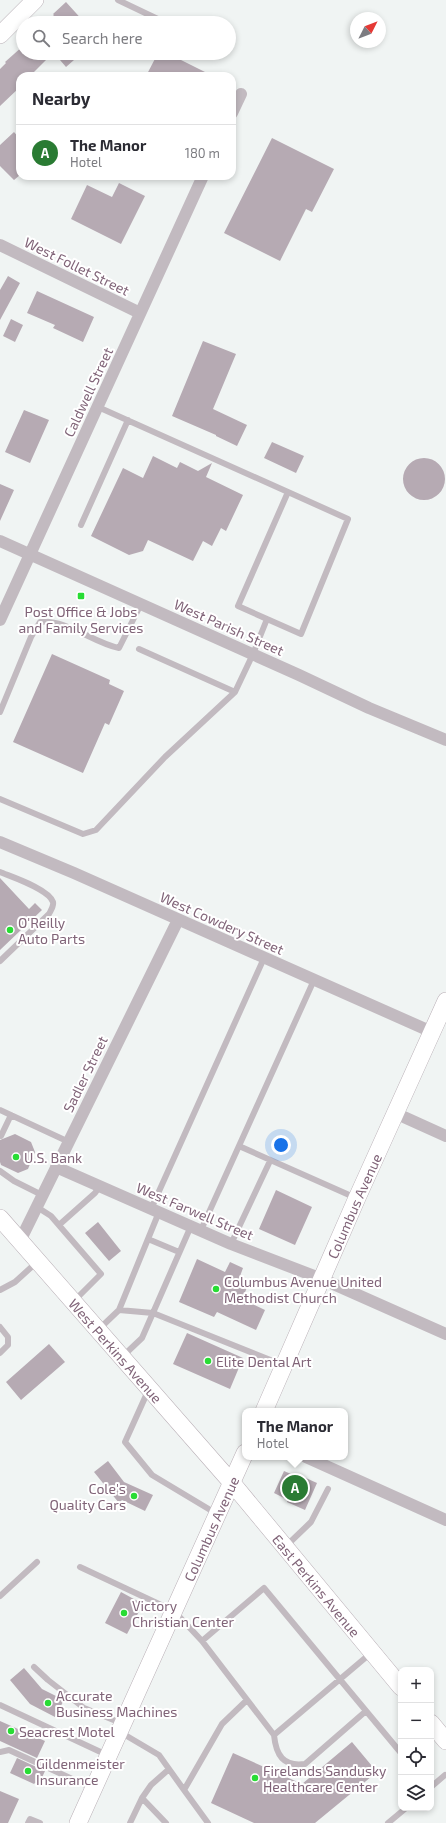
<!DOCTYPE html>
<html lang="en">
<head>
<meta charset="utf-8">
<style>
	:root { --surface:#fff; --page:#f2f2f3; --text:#2b2b33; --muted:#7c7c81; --line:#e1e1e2; --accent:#2a7b33 }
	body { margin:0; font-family:"Exo 2",sans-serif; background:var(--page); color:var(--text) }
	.controls { position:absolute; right:12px; bottom:12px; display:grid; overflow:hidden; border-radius:8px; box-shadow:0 2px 6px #0003 }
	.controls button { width:36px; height:36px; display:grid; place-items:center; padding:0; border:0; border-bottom:1px solid var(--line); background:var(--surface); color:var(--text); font:20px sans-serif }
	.compass { position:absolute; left:350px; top:12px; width:36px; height:36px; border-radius:50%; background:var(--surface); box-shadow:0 2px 6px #0003; rotate:48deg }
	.you { position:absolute; left:281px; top:1145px; width:14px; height:14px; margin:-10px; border:3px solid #fff; border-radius:50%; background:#1a73e8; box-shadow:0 0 0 6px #1a73e833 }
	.badge { display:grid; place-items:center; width:26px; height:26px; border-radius:50%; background:var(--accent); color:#fff; font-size:13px; font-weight:700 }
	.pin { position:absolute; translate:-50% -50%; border:2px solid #fff; box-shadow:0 1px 4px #0006 }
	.popup { position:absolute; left:242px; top:1408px; width:106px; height:52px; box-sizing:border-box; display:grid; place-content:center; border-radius:8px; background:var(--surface); filter:drop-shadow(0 1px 3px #0005); font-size:13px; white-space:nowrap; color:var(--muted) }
	.popup b { font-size:15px; color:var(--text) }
	.popup::after { content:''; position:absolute; left:50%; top:100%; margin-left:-8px; border:8px solid transparent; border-top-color:var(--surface) }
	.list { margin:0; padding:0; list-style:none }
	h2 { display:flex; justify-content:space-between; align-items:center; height:52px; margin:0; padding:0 16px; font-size:17px }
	h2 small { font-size:13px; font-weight:400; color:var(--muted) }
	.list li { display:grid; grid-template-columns:26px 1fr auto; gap:12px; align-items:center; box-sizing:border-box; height:56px; padding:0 16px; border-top:1px solid var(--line) }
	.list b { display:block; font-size:15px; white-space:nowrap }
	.list p { margin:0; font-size:13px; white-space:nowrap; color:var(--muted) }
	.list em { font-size:13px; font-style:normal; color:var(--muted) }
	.icon { flex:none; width:22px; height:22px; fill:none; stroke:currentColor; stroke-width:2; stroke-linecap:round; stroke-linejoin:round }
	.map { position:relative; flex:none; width:446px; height:1823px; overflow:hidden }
	.search { position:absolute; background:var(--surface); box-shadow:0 2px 6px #0003; left:16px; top:16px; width:220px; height:44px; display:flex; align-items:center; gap:10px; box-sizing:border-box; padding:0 14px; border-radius:22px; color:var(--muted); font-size:15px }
	.panel { position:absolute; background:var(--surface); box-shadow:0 2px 6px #0003; left:16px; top:72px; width:220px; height:108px; border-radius:12px }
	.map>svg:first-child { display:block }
</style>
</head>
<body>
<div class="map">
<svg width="446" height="1823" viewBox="0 0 446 1823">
	<rect width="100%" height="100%" fill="#f0f4f3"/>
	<path fill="#b6aab3" d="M66,2L85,23H46L54,15L53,14Z
		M23,46V53H53L30,76H20V87L0,106V69L6,63L5,62Z
		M54,53H82L66,67Z
		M158,53H167L213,76H146Z
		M14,132L20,139V175L14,180L0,166V145Z
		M272,138L334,169L312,212L306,209L280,261L224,233Z
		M119,183L145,196L121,244L71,219L87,185L112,197Z
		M8,276L20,283L0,320V290Z
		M37,291L94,317L83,342L53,328L55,325L27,313Z
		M11,319L23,325L15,342L3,336Z
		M203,341L236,354L213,409L247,425L237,446L216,436V435L172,416Z
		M24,410L49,420L30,463L5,452Z
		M272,442L304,456L296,473L264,458Z
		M153,456L177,468L180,462L198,471L212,463L206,477L243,495L226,531L221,528L212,546L203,541L193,561L148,540L143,551L129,555L91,536L123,468L143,478Z
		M403 479a21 21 0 1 1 42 0a21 21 0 1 1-42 0Z
		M0,484L14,490L0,521Z
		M52,654L110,680L109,684L124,691L109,725L105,723L83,773L13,742Z
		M0,878L29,909L35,903L42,910L0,950Z
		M15,1134L31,1142L35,1152L28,1169L18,1173L1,1165L0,1162V1140Z
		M276,1190L312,1207L295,1245L259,1229Z
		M98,1222L121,1251L109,1261L85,1233Z
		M197,1259L225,1272L230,1262L243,1268L239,1279L249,1283L242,1299L265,1310L256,1330L217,1312L214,1317L179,1302Z
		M187,1333L243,1358L230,1389L173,1364Z
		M49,1344L65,1362L21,1400L6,1382Z
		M108,1461L124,1482L153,1495L145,1511L122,1500L119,1503L94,1472Z
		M284,1471L298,1477L299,1475L317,1483L305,1510L287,1502L288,1500L274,1493Z
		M121,1592L143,1604L127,1634L105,1623Z
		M24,1668L42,1689L64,1700L55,1717L30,1704L10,1680Z
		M0,1721L45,1741L37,1758L0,1741Z
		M352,1742L377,1772L315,1823H254L211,1803L233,1753L302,1784Z
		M17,1758L45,1771L39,1784L35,1783L34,1784L10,1773Z
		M0,1791L19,1799L8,1823H0Z"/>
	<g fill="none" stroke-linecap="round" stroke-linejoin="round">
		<g stroke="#b9afb6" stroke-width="18">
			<g id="secondary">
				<path d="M0,35L35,0"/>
				<path id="s1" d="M0,1218L232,1483L401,1687"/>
				<path id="s2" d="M264,1411L357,1198L446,1001"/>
				<path d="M431,1723L446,1741"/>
				<path id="s3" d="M78,1823L245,1453"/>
			</g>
		</g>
		<path stroke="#c2bac0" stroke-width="6" d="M118,0L162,21
			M81,525L128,420
			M267,619L301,634L348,519L288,492
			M139,649L235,692
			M0,712L31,637L40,622C67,619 93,643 119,648L141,604
			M0,799L83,834L96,830L165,757L235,692L253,654L267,619L238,606L288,492L98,407
			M0,872C12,877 49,889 53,902C54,906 51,910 49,914L0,961
			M0,1110L69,1142
			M1,1136L11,1115
			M239,1146L356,1198
			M0,1171L14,1181L42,1195
			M37,1207L51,1216L101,1274L74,1301
			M151,1209L264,958
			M59,1225L95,1193L100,1186
			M201,1230L314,980
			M148,1239L179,1252
			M231,1244L270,1161
			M0,1290L15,1282L37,1262
			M119,1310L153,1313L283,1365
			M0,1327L8,1337V1345L0,1353
			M98,1330L119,1310L159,1212
			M123,1356L142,1338L191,1226
			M148,1391L125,1442L152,1475L217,1514
			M285,1547L311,1522L328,1489
			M80,1567L174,1611L202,1641L274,1735C276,1755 283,1767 305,1764L366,1711
			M0,1596L37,1562
			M202,1641L264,1588L401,1753
			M34,1667L48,1680L84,1708L121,1723
			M0,1705L107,1755
			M120,1732L159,1755L184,1790L222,1724L247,1700
			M274,1735L371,1653
			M0,1752L9,1750L92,1788
			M431,1787L445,1775
			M184,1790L208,1823
			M142,1798L151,1785L168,1770
			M28,1823L30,1819L40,1823
			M130,1823L142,1798L166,1823
			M388,1823L406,1808"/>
		<path stroke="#c2bac0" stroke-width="12" d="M232,113L241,94
			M0,245L140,313
			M0,541L299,675L369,708L446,740
			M0,620L203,176
			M0,842L74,873L432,1032
			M395,1113L446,1136
			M56,1167L231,1244L322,1279L446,1334
			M20,1241L178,920
			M306,1457L446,1520"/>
		<use href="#secondary" stroke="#fff" stroke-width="17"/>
	</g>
	<g fill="#28dc34" stroke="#fff" stroke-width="1.5">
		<rect x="77" y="592" width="8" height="8" rx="2"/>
		<circle cx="10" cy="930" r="4"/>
		<circle cx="16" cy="1157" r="4"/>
		<circle cx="216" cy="1289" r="4"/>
		<circle cx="208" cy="1361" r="4"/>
		<circle cx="134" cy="1496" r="4"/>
		<circle cx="124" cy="1613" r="4"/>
		<circle cx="48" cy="1703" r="4"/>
		<circle cx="11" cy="1731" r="4"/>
		<circle cx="28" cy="1771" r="4"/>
		<circle cx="255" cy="1778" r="4"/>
	</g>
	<g text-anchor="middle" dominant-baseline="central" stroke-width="4" stroke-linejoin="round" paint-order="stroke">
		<g font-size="14" fill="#806478" stroke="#fff">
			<text transform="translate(77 266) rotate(26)">West Follet Street</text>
			<text transform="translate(88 392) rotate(-65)">Caldwell Street</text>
			<text transform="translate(229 627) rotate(24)">West Parish Street</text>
			<text transform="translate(222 923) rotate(24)">West Cowdery Street</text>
			<text transform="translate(85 1074) rotate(-64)">Sadler Street</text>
			<text stroke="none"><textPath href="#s2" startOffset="224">Columbus Avenue</textPath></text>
			<text transform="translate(195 1211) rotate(23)">West Farwell Street</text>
			<text stroke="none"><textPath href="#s1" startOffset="176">West Perkins Avenue</textPath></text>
			<text stroke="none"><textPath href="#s3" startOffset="323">Columbus Avenue</textPath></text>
			<text stroke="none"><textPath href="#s1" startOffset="485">East Perkins Avenue</textPath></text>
		</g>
		<g font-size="14" fill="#806478" stroke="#fff" text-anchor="start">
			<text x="81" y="611" text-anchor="middle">Post Office &amp; Jobs<tspan x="81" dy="16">and Family Services</tspan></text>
			<text x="18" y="922">O'Reilly<tspan x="18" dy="16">Auto Parts</tspan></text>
			<text x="24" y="1157">U.S. Bank</text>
			<text x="224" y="1281">Columbus Avenue United<tspan x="224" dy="16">Methodist Church</tspan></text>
			<text x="216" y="1361">Elite Dental Art</text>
			<text x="126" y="1488" text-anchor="end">Cole's<tspan x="126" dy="16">Quality Cars</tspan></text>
			<text x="132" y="1605">Victory<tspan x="132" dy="16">Christian Center</tspan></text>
			<text x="56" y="1695">Accurate<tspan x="56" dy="16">Business Machines</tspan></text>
			<text x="19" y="1731">Seacrest Motel</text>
			<text x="36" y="1763">Gildenmeister<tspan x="36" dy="16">Insurance</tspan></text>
			<text x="263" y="1770">Firelands Sandusky<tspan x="263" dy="16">Healthcare Center</tspan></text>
		</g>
	</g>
</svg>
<div class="controls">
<button>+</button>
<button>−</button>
<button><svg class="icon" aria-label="locate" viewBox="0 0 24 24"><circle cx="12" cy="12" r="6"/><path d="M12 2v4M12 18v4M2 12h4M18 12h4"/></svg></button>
<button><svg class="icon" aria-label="layers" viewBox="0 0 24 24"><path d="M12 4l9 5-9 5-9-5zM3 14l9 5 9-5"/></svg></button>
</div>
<svg class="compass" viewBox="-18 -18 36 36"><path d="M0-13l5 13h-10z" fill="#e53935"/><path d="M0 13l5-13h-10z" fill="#7c7c81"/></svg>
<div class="you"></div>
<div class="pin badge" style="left:295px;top:1488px">A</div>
<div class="popup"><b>The Manor</b>Hotel</div>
<div class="search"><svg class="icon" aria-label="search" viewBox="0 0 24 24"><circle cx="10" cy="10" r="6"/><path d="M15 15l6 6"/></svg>Search here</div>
<section class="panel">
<h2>Nearby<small></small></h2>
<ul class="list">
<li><span class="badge">A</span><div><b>The Manor</b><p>Hotel</p></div><em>180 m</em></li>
</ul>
</section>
</div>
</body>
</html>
